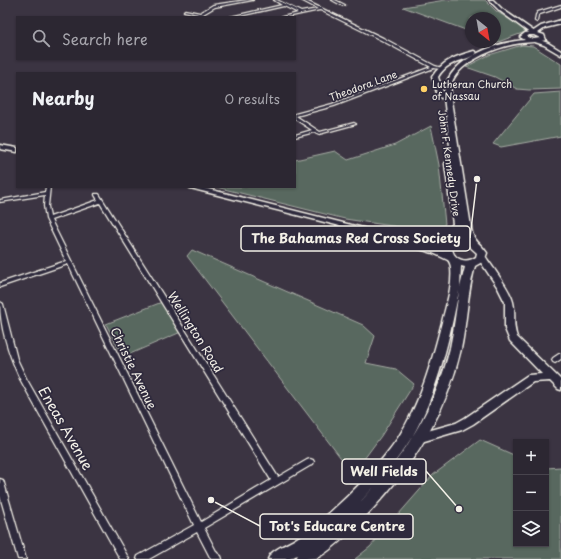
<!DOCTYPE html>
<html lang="en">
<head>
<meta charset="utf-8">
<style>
	:root { --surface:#2c2732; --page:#342f3a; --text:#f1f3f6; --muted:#a6a5ac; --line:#48444d }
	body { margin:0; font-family:"Playpen Sans",sans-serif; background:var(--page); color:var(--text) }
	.controls { position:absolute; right:12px; bottom:12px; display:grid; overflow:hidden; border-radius:0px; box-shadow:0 1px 3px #0004 }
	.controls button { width:36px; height:36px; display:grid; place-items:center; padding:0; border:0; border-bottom:1px solid var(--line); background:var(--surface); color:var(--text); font:20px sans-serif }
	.compass { position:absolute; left:465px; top:12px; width:36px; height:36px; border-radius:50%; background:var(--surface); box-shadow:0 1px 3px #0004; rotate:149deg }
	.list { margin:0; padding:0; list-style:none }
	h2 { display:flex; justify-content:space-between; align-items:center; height:52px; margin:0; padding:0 16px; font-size:17px }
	h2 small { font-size:13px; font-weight:400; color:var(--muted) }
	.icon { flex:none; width:22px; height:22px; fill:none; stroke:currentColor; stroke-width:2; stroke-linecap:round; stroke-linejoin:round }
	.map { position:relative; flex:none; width:561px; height:559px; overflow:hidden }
	.search { position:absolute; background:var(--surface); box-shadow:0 1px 3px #0004; left:16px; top:16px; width:280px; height:44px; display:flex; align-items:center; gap:10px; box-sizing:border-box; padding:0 14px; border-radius:0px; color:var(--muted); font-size:15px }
	.panel { position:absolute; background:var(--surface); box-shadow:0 1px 3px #0004; left:16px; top:72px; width:280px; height:116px; border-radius:0px }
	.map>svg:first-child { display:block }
</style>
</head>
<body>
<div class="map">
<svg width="561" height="559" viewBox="0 0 561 559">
	<rect width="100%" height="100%" fill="#3b3442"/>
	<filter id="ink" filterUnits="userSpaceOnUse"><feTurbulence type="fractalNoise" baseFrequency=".025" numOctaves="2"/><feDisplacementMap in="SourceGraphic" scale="8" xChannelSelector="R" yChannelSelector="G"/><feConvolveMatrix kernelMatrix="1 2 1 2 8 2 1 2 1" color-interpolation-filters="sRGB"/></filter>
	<g filter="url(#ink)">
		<path fill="#59685f" stroke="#a6aca4" d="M445,0H485L496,11L528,31L498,42L495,41V18H471V32L403,7Z
			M522,45L533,46L561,64V89L529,90L517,89L495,77L466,67L489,55Z
			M561,92V136L501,147L493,144L534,94Z
			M431,126L439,165L445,224L437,229L419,230L345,219L216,187H295V160L335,151L348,160L395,145Z
			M192,250L363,325L375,336L366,363L396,369L414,384L381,436L353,474L187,256Z
			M162,302L181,332L123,357L106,324Z
			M480,440L516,456V544H546V468L561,467V559H355L370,547L433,475Z"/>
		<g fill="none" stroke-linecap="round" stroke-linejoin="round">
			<g stroke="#f4f1e8" stroke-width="2.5">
				<path id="street" d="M247,0H253L215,7L198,17H195L198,14L184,11L185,10L200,13L213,5Z
					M274,0H277L301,12L318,9L301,0H304L383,38L435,66L442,68L440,69L434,68L334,106L296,116L320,132L354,123L356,124L319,134L315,132L295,137V135L312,130L295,119V114L332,104L431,67L381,40L320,10L287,17H282L298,13L284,6L235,17H230L282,5Z
					M332,0H335L345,5L343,6Z
					M561,5V7L540,14L538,15L537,22L535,21L536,15L538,12Z
					M46,187H50L48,206L50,217L98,200L95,195V194H99L278,477L307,460L310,459L313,460L314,462L313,464L204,528L217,553L221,556L222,559H211L197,532L149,559H137L138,556L194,525L68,264L0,287V283L66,261L46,219L44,206L45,195L0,202V200L45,192ZM100,203L271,480L201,522L51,220Z
					M0,302L2,303L3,304L17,359L26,378L129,559H120L20,379C9,355 0,328 0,302Z
					M559,354H561V359L555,363L553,362L552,360L553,358Z
					M0,479L3,480L4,483L26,559H18L0,496Z"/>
			</g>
			<g stroke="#f4f1e8" stroke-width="3">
				<path id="secondary" d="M489,0H493L502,9L535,32V34H531L500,11Z
					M0,145L17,148V152L0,149Z
					M189,187H200L379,232L382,230L439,241H454L455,243L454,245H439L399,238L439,249L455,257L456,259L452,262L433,253L356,230L190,188Z
					M482,255L485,256C493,268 510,289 513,302C516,315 512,324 517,337L561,380V390L558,389L550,381L533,382L473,424L462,430L421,442L417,440L416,437L417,434L456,423L465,418L528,375L542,374L510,341L505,329V302L498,288L478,258Z"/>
			</g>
			<g stroke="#f4f1e8" stroke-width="3">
				<path id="primary" d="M537,39L548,43L561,51V55L544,45L535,42L534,41Z"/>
			</g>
			<g stroke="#f4f1e8" stroke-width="3">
				<path id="highway" d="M561,20V24L545,28L538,33L544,35L546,40C538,42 530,42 521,43C500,46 461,60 452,82C449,89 451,99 452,107L472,233C475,242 482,245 487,253L484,261L475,266C467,293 467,321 461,349C446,416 409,473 360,522C350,532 329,553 316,558C311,559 301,559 295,559L297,555L290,559H268C269,558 270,554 271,554C276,548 290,543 297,538C307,532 317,524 326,516C352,493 378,467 398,438C420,404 432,361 442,322C446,305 453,286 451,268C451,260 443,256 442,247L450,238L427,244L422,241L424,239L442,235L453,224L445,164L446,162H452L444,97L441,98L438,96L432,77C442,61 456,56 474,51L477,53C463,63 449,59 438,77L444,95C445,60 496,42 525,40L520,37L525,33L532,32L541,26ZM529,35H534L540,38L534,39L527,37ZM462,228L465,238H459ZM458,244L468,245L477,253L476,257C467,264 453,260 452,248ZM461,266L465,267L460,287ZM459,291C456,310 454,329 450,348C436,407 404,456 363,499L361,501C377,484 393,466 406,447C436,401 448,344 459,291Z"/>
			</g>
			<use href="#street" fill="#2f2a3d" fill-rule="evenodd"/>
			<use href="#secondary" fill="#2f2a3d" fill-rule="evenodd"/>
			<use href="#primary" fill="#2f2a3d" fill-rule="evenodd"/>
			<use href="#highway" fill="#2f2a3d" fill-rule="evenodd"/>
		</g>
	</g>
	<circle fill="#ffd166" stroke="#2f2a3d" stroke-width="1.5" cx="424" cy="89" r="4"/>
	<g text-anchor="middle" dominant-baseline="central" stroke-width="3.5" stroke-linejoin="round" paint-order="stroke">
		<g font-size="10" fill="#f4f1e8" stroke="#2f2a3d" text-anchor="start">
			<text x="432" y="83">Lutheran Church<tspan x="432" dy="12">of Nassau</tspan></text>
		</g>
		<g font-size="10" fill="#f4f1e8" stroke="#2f2a3d">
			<text transform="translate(363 85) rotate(-20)">Theodora Lane</text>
			<text transform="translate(450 163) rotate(82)">John F. Kennedy Drive</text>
		</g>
		<g font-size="12" fill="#f4f1e8" stroke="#2f2a3d">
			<text transform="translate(196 332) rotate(58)">Wellington Road</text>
			<text transform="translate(134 368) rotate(64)">Christie Avenue</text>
		</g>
		<g font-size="14" fill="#f4f1e8" stroke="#2f2a3d">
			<text transform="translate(66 428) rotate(60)">Eneas Avenue</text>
		</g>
	</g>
	<path fill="none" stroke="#f4f1e8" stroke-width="1.5" d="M477 179L470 238M459 509L426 471M211 500L260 526"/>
	<g fill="#f4f1e8" stroke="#2f2a3d" stroke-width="1.5">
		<circle cx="477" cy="179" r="4"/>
		<circle cx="459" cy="509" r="4"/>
		<circle cx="211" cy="500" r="4"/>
	</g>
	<g fill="#2f2a3d" stroke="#f4f1e8" stroke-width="1.5">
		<rect x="241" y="226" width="229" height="25" rx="4"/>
		<rect x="342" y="459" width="84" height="25" rx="4"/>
		<rect x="260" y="514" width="153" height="25" rx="4"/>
	</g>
	<g font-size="13" text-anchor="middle" font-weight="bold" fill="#f4f1e8">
		<text x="356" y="243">The Bahamas Red Cross Society</text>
		<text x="384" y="476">Well Fields</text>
		<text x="337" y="531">Tot's Educare Centre</text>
	</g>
</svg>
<div class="controls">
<button>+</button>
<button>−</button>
<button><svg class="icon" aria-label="layers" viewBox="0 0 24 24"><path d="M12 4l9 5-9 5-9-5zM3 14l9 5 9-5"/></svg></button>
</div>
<svg class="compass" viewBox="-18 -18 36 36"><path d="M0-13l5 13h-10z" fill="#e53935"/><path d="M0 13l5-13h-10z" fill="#a6a5ac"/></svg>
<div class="search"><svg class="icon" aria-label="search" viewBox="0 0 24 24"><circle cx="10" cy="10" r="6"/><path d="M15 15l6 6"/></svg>Search here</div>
<section class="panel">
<h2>Nearby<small>0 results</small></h2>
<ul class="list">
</ul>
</section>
</div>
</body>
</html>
